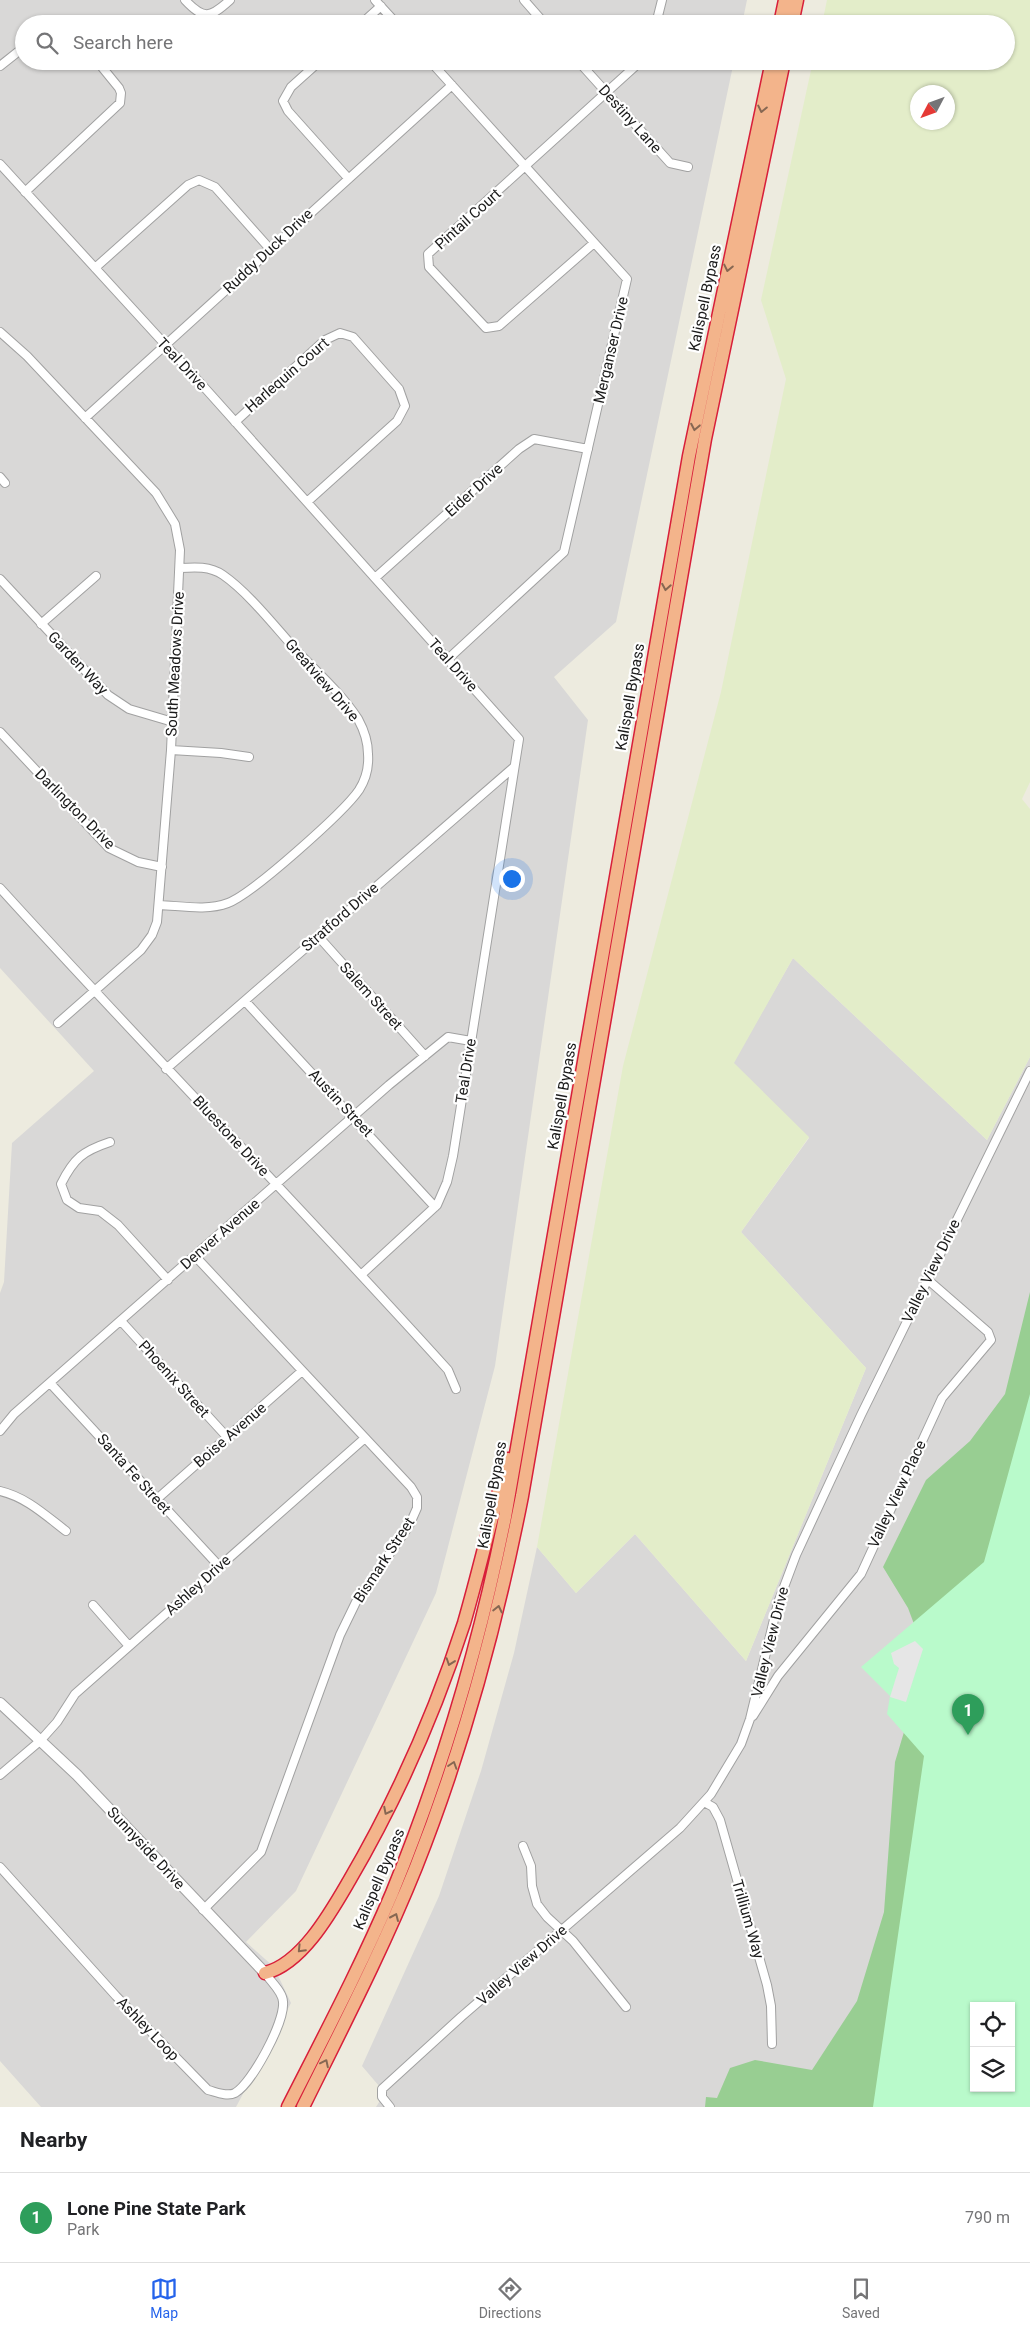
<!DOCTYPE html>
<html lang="en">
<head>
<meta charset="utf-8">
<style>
	:root { --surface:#fff; --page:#f6f6f6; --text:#202124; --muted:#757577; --line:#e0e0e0; --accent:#2563eb }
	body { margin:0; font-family:Roboto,sans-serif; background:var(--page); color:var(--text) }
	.controls { position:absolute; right:15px; bottom:15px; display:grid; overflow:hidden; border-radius:0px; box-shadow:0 1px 4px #0004 }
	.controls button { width:45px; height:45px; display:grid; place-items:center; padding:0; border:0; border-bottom:1px solid var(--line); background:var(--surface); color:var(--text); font:25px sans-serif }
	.compass { position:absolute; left:910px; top:85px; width:45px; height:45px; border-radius:50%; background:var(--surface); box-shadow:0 1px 4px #0004; rotate:229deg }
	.you { position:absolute; left:511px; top:878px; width:18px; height:18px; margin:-12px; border:4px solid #fff; border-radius:50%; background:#1a73e8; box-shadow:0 0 0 8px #1a73e833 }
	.badge { display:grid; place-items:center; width:32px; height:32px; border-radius:50%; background:var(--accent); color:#fff; font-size:16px; font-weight:700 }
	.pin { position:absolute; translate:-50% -41px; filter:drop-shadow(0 1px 2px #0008) }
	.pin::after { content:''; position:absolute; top:26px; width:18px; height:15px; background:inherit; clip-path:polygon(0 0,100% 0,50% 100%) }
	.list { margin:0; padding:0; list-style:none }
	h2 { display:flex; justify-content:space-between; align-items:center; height:65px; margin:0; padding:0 20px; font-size:21px }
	h2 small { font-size:16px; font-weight:400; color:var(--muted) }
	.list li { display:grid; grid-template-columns:32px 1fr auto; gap:15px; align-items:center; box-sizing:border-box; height:90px; padding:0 20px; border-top:1px solid var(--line) }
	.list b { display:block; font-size:19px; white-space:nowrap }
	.list p { margin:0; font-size:16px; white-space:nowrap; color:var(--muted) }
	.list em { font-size:16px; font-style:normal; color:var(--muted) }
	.icon { flex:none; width:28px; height:28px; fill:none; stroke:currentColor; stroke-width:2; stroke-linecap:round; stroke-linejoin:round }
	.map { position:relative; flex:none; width:1030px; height:2107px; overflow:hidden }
	.search { position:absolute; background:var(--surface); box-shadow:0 1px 4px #0004; left:15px; right:15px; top:15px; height:55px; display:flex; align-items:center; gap:12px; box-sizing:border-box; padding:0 18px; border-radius:28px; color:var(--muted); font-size:19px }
	.sheet { height:155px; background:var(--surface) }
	nav { display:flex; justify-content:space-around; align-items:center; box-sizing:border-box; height:70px; border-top:1px solid var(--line); background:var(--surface); font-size:14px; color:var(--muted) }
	nav a { display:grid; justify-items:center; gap:2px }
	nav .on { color:var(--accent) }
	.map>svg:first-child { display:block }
</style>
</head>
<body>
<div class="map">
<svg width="1030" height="2107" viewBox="0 0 1030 2107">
	<rect width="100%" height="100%" fill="#edebdf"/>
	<path fill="#d9d8d7" d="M0,0H747L742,24H24V61H734L616,622L554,677L588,720L495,1366L436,1593L296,1891L246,1942L274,1967L291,2003L236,2107H41L0,2061V1293L4,1282L12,1143L94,1071L0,968Z
		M793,958L987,1140L1030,1057V1394L890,1696L924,1756L873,2107H376L385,2093L362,2066L439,1896L481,1771L514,1653L537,1547L576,1593L635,1534L746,1661L866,1368L741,1232L809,1138L733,1063Z"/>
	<path fill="#e3edc9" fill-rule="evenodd" d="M827,0H1030V782L1022,799L1030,809V1057L987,1140L793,958L734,1063L809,1137L741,1232L866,1368L746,1661L635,1534L576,1593L537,1547L623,1066L721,692L786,379L761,300L813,61H1006V24H822ZM918,92H948V122H918Z"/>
	<path fill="#98ce92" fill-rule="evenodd" d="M1030,1292V2107H705L706,2097L717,2098L730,2068L755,2060L812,2070L857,2001L884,1912L895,1762L907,1722L923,1648L908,1608L883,1567L926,1480L970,1441L1005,1394ZM974,2006H1011V2088H974Z"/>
	<path fill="#b9facb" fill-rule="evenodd" d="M1030,1394V2107H873L924,1756L887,1714L890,1696L861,1667L984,1562ZM974,2006H1011V2088H974Z"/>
	<path fill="#e6e6e6" d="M915,1641L923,1649L906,1702L890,1697L899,1668L894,1664L891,1653Z"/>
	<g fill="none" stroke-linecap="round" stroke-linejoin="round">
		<g stroke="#a1a1a1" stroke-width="10">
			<path id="minor" d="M185,0C204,20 210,18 230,0
				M375,0L397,24
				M524,0L545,24
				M361,24L381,6
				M656,24L662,0
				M320,61L291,87L283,101L288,111L348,178
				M430,61L627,279L564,552L448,659
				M578,61L670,163L688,167
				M0,66L24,47
				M0,164L204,387L519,739L453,1156L447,1182L437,1205L362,1274
				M25,192L120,103L121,93L119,88L97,61
				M594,243L499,326L486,328L429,267L428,254L641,61
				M95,268L188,185L199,180L215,187L270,249
				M0,332L27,356L156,493L175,524L180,550L171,750L157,922L152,935L141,950L58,1023
				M85,418L452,85
				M235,422L325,340L340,333L353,337L399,389L405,406L397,421L307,502
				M0,477L5,483
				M375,578L519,449L534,439L588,449
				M0,579L108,695L129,709L173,722
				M41,624L96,576
				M0,732L109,848L138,862L162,867
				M171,750L221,753L249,757
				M0,888C148,1051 301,1207 448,1370L456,1389
				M160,905C182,906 207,911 228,903C251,895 344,812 359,790C366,779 369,767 368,754C368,742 364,730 358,719C342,694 317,672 297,651C276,628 249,593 223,575C210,566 195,567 180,568
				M318,936L425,1056
				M245,1001L435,1207
				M166,1069L514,767
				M110,1142C83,1151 74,1158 61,1184L67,1200L79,1208L100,1211L118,1225L168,1280
				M195,1256L411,1487L417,1497V1508L409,1526L356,1602L340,1635L261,1852L203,1910
				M121,1321L227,1437
				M50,1383L219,1566
				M0,1431L14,1414L389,1085L448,1037L471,1041
				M0,1491C26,1497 45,1515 66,1531
				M157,1499L302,1371
				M93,1605L129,1646
				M753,1716L778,1676L861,1574L942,1398L991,1340L988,1332L927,1279
				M0,1775L40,1741L57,1722L75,1694L365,1438
				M704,1802L713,1807L720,1820L767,1985L771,2006L772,2044
				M523,1846L531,1866L532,1886L537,1904L547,1917L573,1941L626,2007
				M0,1867L116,1996L208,2090C216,2092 227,2097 235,2093C252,2083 285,2022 283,2002C283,1992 271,1982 265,1973
				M390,2107L382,2097V2089L461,2017L680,1828L711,1794L741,1744L750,1719L778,1603L796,1555L861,1415L1030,1071"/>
		</g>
		<g stroke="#a1a1a1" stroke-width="12">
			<path id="tertiary" d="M0,1703L77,1775L265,1973"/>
		</g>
		<g stroke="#d81f3a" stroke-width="15">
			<path id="trunk" d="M780,24L785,0
				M792,24L797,0
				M265,1973C302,1964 331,1912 349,1881C397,1799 435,1713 464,1623C480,1568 492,1513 508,1459
				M288,2107C324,2036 361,1966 392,1893C442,1771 479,1646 505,1517L689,456L772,61
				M303,2107C342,2028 383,1949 416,1867C464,1746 497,1623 522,1496L705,439L784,61"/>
		</g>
		<use href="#minor" stroke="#fff" stroke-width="8"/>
		<use href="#tertiary" stroke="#fff" stroke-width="10"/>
		<use href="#trunk" stroke="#f3b48b" stroke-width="12"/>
	</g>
	<defs><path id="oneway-chevron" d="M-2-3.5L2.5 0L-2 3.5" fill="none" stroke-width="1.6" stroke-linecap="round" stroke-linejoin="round" transform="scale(1.25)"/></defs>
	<g stroke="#866752">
		<use href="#oneway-chevron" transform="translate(762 109) rotate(102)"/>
		<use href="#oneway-chevron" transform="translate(728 268) rotate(102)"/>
		<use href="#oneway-chevron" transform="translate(695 427) rotate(101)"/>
		<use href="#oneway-chevron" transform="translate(666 587) rotate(100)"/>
		<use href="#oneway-chevron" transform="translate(498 1609) rotate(-77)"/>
		<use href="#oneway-chevron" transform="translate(450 1662) rotate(109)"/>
		<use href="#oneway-chevron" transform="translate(453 1765) rotate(-72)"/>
		<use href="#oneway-chevron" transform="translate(387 1811) rotate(117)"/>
		<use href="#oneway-chevron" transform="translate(395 1917) rotate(-66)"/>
		<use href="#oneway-chevron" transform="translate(301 1949) rotate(134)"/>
		<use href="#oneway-chevron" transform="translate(325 2063) rotate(-64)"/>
	</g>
	<g text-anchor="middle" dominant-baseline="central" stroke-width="4.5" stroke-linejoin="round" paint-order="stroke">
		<g font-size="15" fill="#1a1a1a" stroke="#fff">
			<text transform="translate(630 119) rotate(48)">Destiny Lane</text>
			<text transform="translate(468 219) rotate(-42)">Pintail Court</text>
			<text transform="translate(268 251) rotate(-43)">Ruddy Duck Drive</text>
			<text transform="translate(705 298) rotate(-78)">Kalispell Bypass</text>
			<text transform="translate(611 350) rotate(-77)">Merganser Drive</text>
			<text transform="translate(182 364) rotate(47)">Teal Drive</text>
			<text transform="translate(287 375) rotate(-41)">Harlequin Court</text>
			<text transform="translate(474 490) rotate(-42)">Eider Drive</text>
			<text transform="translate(78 663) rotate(47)">Garden Way</text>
			<text transform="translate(175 664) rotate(-87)">South Meadows Drive</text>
			<text transform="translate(453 665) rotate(48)">Teal Drive</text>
			<text transform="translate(322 680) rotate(49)">Greatview Drive</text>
			<text transform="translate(630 697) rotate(-80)">Kalispell Bypass</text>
			<text transform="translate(75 809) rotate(45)">Darlington Drive</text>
			<text transform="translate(340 917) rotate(-41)">Stratford Drive</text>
			<text transform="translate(371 996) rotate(48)">Salem Street</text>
			<text transform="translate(466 1071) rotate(-81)">Teal Drive</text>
			<text transform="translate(562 1096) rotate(-80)">Kalispell Bypass</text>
			<text transform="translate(341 1103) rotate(47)">Austin Street</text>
			<text transform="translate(231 1136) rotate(47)">Bluestone Drive</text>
			<text transform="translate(220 1234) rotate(-41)">Denver Avenue</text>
			<text transform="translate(931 1271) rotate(-64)">Valley View Drive</text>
			<text transform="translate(174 1379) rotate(48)">Phoenix Street</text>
			<text transform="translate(230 1435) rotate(-41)">Boise Avenue</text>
			<text transform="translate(134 1474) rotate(48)">Santa Fe Street</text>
			<text transform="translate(897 1494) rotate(-65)">Valley View Place</text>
			<text transform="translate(492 1495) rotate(-80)">Kalispell Bypass</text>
			<text transform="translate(384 1560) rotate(-57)">Bismark Street</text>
			<text transform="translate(198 1585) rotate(-42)">Ashley Drive</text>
			<text transform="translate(770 1642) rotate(-76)">Valley View Drive</text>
			<text transform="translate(146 1848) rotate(47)">Sunnyside Drive</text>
			<text transform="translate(379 1879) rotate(-67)">Kalispell Bypass</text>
			<text transform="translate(748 1919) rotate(74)">Trillium Way</text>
			<text transform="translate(522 1965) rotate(-41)">Valley View Drive</text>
			<text transform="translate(148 2029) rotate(46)">Ashley Loop</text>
		</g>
	</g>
</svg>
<div class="controls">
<button><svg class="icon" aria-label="locate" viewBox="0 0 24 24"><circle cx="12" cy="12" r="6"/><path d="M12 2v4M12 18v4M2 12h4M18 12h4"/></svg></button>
<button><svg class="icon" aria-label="layers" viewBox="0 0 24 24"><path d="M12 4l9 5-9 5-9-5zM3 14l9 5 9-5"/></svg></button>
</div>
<svg class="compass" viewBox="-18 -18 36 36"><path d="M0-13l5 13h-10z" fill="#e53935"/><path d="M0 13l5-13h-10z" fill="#757577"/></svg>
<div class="you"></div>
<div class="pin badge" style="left:968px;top:1735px;background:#2e9e5b">1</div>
<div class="search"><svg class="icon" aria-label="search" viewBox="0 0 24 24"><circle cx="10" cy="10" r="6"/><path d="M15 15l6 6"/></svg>Search here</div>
</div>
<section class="sheet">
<h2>Nearby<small></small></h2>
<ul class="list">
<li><span class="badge" style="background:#2e9e5b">1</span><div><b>Lone Pine State Park</b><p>Park</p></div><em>790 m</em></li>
</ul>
</section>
<nav>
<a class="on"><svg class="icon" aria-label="map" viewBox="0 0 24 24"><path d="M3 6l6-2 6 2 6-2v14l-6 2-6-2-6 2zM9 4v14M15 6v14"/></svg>Map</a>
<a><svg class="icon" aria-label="directions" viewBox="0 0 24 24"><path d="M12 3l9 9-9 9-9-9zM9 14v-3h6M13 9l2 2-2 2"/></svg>Directions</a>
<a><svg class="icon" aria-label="saved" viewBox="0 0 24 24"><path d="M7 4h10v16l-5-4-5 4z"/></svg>Saved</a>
</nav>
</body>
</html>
